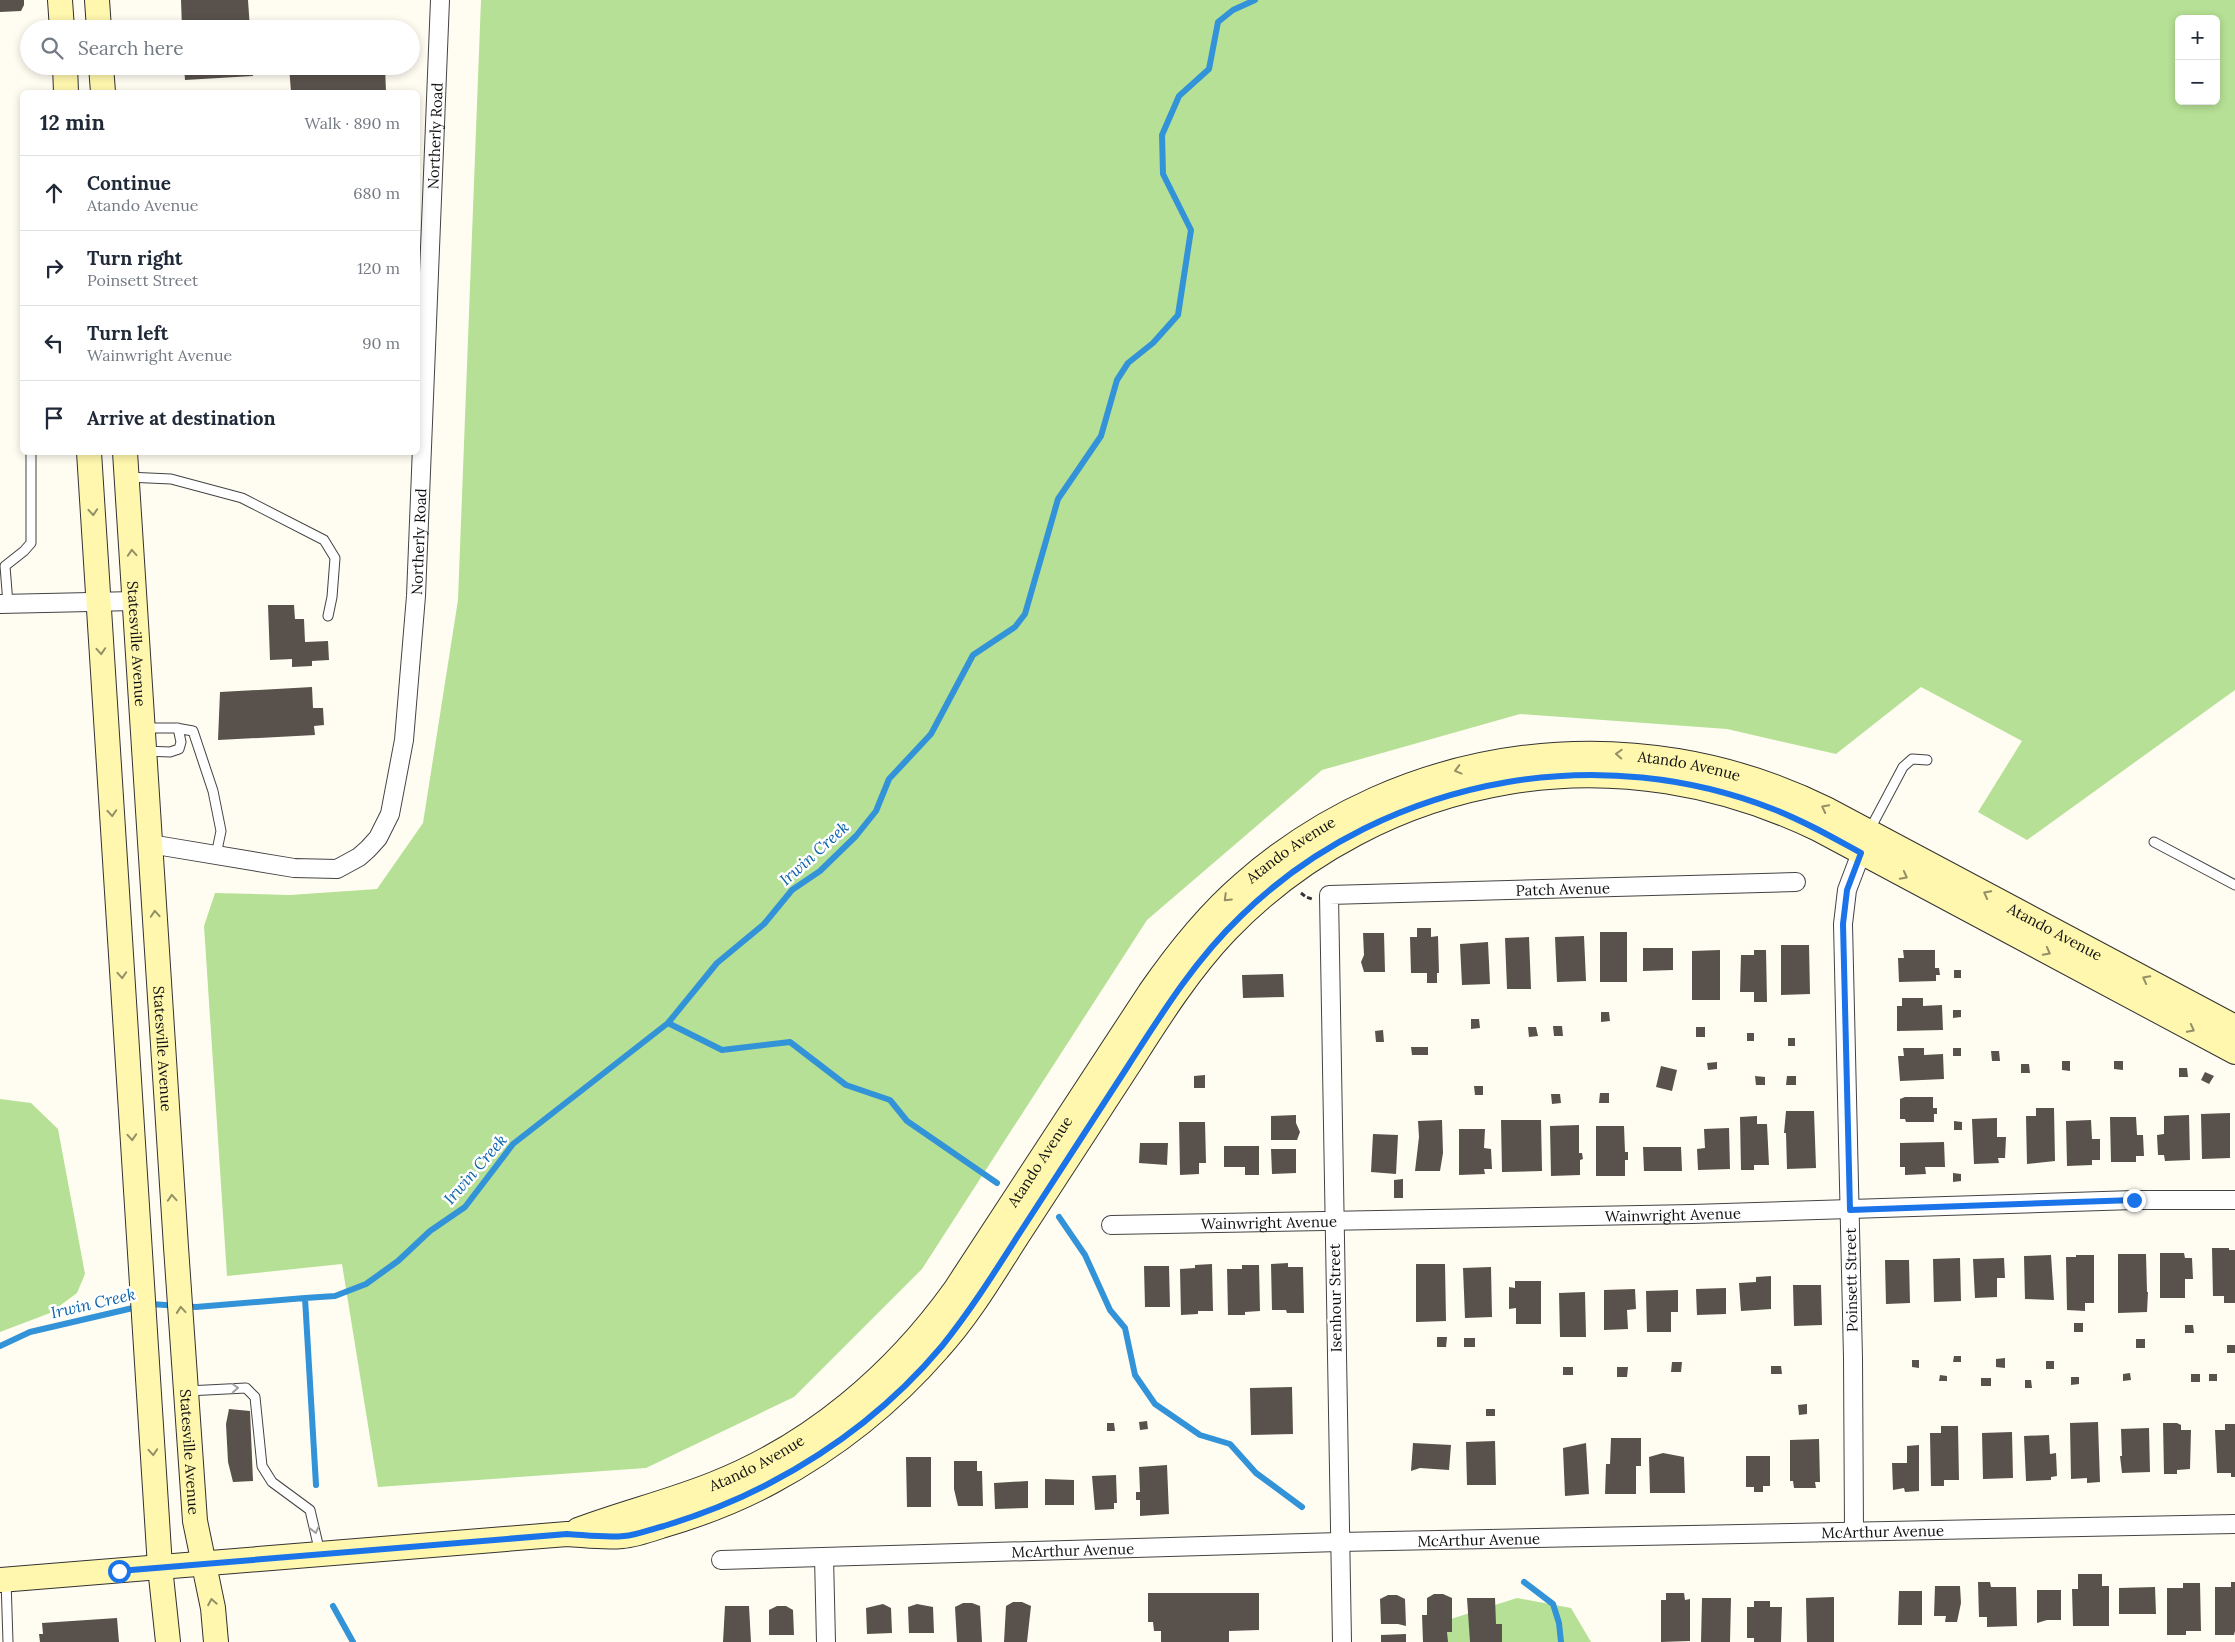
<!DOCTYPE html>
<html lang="en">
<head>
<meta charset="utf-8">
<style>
	:root { --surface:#fff; --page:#f6f6f7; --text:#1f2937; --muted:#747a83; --line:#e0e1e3 }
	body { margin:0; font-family:Lora,serif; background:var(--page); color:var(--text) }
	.controls { position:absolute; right:15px; top:15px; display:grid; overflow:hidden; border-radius:8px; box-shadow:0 2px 8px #0003 }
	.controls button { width:45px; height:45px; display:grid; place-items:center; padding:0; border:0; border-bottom:1px solid var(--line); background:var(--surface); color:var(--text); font:25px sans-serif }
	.stop { position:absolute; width:15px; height:15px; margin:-11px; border:4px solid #1a73e8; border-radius:50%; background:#fff }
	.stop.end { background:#1a73e8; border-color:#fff; box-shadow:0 1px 5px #0008 }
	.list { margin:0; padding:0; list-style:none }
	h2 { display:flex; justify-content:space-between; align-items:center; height:65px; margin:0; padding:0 20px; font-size:21px }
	h2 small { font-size:16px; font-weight:400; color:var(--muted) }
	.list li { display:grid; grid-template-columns:32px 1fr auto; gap:15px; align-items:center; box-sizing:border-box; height:75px; padding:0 20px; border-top:1px solid var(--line) }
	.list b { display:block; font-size:19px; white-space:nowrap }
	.list p { margin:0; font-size:16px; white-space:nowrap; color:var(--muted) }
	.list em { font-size:16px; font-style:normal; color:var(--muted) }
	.icon { flex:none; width:28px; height:28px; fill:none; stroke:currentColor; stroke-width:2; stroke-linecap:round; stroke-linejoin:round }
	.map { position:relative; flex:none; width:2235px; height:1642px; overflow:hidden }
	.search { position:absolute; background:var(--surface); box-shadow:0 2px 8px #0003; left:20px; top:20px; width:400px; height:55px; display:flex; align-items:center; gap:12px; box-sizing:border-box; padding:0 18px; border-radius:28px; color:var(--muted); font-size:19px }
	.panel { position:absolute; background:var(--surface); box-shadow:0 2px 8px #0003; left:20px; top:90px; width:400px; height:365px; border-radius:8px }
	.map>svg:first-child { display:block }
</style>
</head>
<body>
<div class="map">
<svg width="2235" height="1642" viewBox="0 0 2235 1642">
	<rect width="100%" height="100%" fill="#fffdf2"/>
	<path fill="#b6e095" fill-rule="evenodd" d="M481,0H2235V690L2027,840L1978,812L2022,741L1921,687L1836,754L1727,729L1520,714L1322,770L1147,920L922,1269L794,1397L646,1468L378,1487L342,1264L227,1276L204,926L215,893L290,895L377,889L423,823L458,600ZM2179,19H2216V101H2179Z
		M0,1099L31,1103L58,1129L85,1274L77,1293L50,1313L0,1332Z
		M1517,1598L1571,1608L1591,1642H1425L1435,1624Z"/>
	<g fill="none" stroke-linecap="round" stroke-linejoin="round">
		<path stroke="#3393d8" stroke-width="6" d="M668,1023L722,1050L790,1042L846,1085L890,1100L907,1121L997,1183
			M1059,1217L1085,1255L1110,1310L1125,1328L1135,1375L1155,1404L1200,1435L1230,1444L1256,1473L1302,1507
			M305,1298L316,1485
			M0,1346L30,1332L150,1304L196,1307L305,1298L335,1296L366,1284L398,1261L430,1231L465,1207L513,1144L668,1023L717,963L764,924L792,890L820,871L856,836L876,811L889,779L931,734L973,655L1015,627L1025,614L1058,499L1101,436L1117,380L1128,363L1153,343L1178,315L1191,230L1163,174L1162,135L1179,96L1209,69L1218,22L1233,10L1255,0
			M1524,1582L1553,1604L1559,1623L1561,1642
			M333,1606L353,1642"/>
	</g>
	<path fill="#59514b" d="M0,0H24V5L21,11L0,12Z
		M181,0H248L250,29H182Z
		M184,66H252L253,76L185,80Z
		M289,66H385L386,92H291Z
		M268,605H294L295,619H304L305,642L328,641L329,660L312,661V666L292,667V659L270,660Z
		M312,687L313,708H323L324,725L314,726L315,735L218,740L220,692Z
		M1417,928H1431V937L1438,936L1439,973H1437V983H1427V973H1411L1410,937H1417Z
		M1600,932H1627V982H1600Z
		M1363,933H1384L1385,972H1364L1361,962L1364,955Z
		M1584,936L1586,981L1557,982L1555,937Z
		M1529,937L1531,989H1507L1505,938Z
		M1488,942L1490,984L1462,985L1460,944Z
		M1781,945H1809L1810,994L1781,995Z
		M1643,948H1673V970L1643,971Z
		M1720,950V1000H1692V951Z
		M1754,950H1766L1767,1002H1754V992H1740L1741,955H1754Z
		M1903,950H1935V968H1939L1940,975H1936V981L1899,982L1898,958H1904Z
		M1954,970H1961V978H1954Z
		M1283,974L1284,997L1243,998L1242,975Z
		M1902,998H1923V1006L1942,1005L1943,1030L1897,1031V1006H1902Z
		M1953,1010H1961V1017L1953,1018Z
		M1601,1012H1609L1610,1021L1601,1022Z
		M1471,1019H1479L1480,1028L1471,1029Z
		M1553,1026H1562L1563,1036H1554Z
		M1528,1027H1536L1538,1036L1529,1037Z
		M1696,1027H1705V1037H1696Z
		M1383,1030L1384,1042H1376L1375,1031Z
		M1747,1033H1754V1041H1747Z
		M1788,1038H1795V1046H1788Z
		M1411,1047H1428V1055H1412Z
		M1903,1048H1924V1055L1943,1054L1944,1079L1900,1081L1898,1056H1904Z
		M1953,1048H1961V1056H1953Z
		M1991,1051H1999L2000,1061H1992Z
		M2062,1061H2070V1071L2062,1070Z
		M2114,1061H2123V1070L2114,1069Z
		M1717,1062V1069L1708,1070L1707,1063Z
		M2021,1064H2029L2030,1073H2021Z
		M1661,1066L1677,1070L1672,1091L1656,1087Z
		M2179,1068H2187L2188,1077H2179Z
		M2205,1072L2214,1076L2209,1084L2201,1080Z
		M1205,1075V1088H1194V1076Z
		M1755,1076L1765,1077V1085H1756Z
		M1787,1076H1796V1085H1786Z
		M1474,1086H1483V1095H1475Z
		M1600,1093H1609V1103H1599Z
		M1551,1094H1560L1561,1103L1552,1104Z
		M1905,1097H1933V1108H1937V1114H1934V1122H1906L1905,1119H1900V1099Z
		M2036,1108H2054L2055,1161L2027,1164L2026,1116H2036Z
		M1786,1111H1814L1816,1168L1787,1169L1786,1133H1784Z
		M2230,1113V1158L2202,1159L2201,1114Z
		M1296,1115V1123L1300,1132L1297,1140H1271V1116Z
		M2189,1115L2190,1160L2165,1161L2164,1155H2158L2157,1135L2164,1134V1116Z
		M1757,1116V1124H1767L1769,1165H1754V1170H1741L1740,1117Z
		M2110,1117H2136L2137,1135H2143L2144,1156H2136V1162H2111Z
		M1997,1118V1137H2006L2005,1158H1998L1999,1163L1974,1164L1972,1119Z
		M1442,1120L1443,1153L1440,1171H1415L1419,1137L1418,1121Z
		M1501,1120H1541L1542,1171L1502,1172Z
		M2091,1120L2092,1139H2100V1160H2092V1165L2067,1166L2066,1121Z
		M1954,1121L1962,1122V1130H1954Z
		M1179,1122H1205L1206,1163H1199V1174L1180,1175Z
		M1579,1125V1153H1582L1583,1159L1580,1160V1175L1551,1176L1550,1126Z
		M1596,1126H1624L1625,1152H1628V1160H1625V1176H1596Z
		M1729,1128L1730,1169L1698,1170L1697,1149L1705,1148L1704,1129Z
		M1459,1129H1485L1484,1148L1491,1149L1492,1169H1484L1485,1174L1459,1175Z
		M1373,1134L1398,1135L1396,1174L1371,1172Z
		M1944,1142L1945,1167H1925L1926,1174L1905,1175V1167H1900V1143Z
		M1140,1143H1168L1167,1165L1139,1163Z
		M1224,1146H1259V1175H1245V1167H1224Z
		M1643,1147H1681L1682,1171H1644Z
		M1271,1149H1296V1173L1272,1174Z
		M1953,1173L1961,1174V1181L1953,1182Z
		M1403,1179V1198H1394V1180Z
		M2212,1248H2229V1250H2235V1303H2224V1296H2213Z
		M2160,1253H2184L2185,1258H2192L2193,1279H2185V1298H2160Z
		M2118,1254H2146L2147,1292H2148L2147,1312L2118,1313Z
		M2051,1255L2054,1300L2025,1299L2024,1256Z
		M2076,1255H2094V1303H2085V1311L2067,1310L2066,1257H2076Z
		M1960,1258L1961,1301L1934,1302L1933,1259Z
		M2004,1258L2005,1278H1997V1297L1975,1298L1973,1259Z
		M1885,1260H1909L1910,1303L1886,1304Z
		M1288,1263V1267H1303L1304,1313H1287L1286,1310H1272L1271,1264Z
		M1212,1264L1213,1311H1198V1314L1181,1315L1180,1269L1195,1268V1265Z
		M1416,1264H1445L1446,1321L1416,1322Z
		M1242,1265H1259L1260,1311L1245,1312V1315H1228L1227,1269H1242Z
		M1144,1266H1169L1170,1307H1145Z
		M1491,1267L1492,1317L1465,1318L1463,1268Z
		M1771,1276V1309L1741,1311L1739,1283L1756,1282V1277Z
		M1515,1281H1541V1324H1516V1308L1509,1309V1287L1515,1288Z
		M1793,1285H1821L1822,1325L1794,1326Z
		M1726,1288V1314L1697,1315L1696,1289Z
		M1635,1289L1636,1309L1627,1310L1628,1329L1604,1330V1290Z
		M1678,1290V1312H1671V1332H1647L1646,1291Z
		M1585,1292L1586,1337H1560L1559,1293Z
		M2074,1323H2083V1332H2074Z
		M2185,1325H2193L2194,1333H2185Z
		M1437,1337H1447L1446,1347H1437Z
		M1464,1338H1475V1347H1464Z
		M2136,1339H2145V1348H2136Z
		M2227,1345H2235V1353H2227Z
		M1954,1356H1961V1362H1953Z
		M2005,1358V1368L1996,1367V1359Z
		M1912,1360H1919V1368L1912,1367Z
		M2046,1361H2054V1369H2046Z
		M1672,1362H1682L1681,1372H1671Z
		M1771,1366H1781L1782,1374H1771Z
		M1563,1367H1573V1375H1563Z
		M1617,1367H1628L1627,1377H1617Z
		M2130,1373L2131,1380L2123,1381V1374Z
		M2191,1374H2200V1382H2191Z
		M2209,1374H2217V1381H2209Z
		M1940,1375L1947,1376V1381H1939Z
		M2071,1377H2079V1384L2071,1385Z
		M1981,1378H1991V1386H1981Z
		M2025,1380H2031L2032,1388H2025Z
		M1292,1387L1293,1434L1251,1435L1250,1388Z
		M1807,1404V1414L1799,1415L1798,1405Z
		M229,1409L250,1411L253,1481L233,1482L228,1462L226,1424Z
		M1486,1409H1495V1416H1486Z
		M1147,1421L1148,1429L1140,1430L1139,1422Z
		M2098,1422L2100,1482L2087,1483V1478L2071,1479L2070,1423Z
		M1107,1423H1114L1115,1431H1107Z
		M2163,1423H2177L2181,1425V1430H2191L2190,1469L2177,1470V1474H2164Z
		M2225,1424H2235V1477H2231V1473H2217L2215,1430H2225Z
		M1941,1426H1958L1959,1480H1944V1486H1931L1930,1433H1941Z
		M2149,1428L2150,1472L2122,1473L2120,1456H2122L2121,1429Z
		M2012,1432L2013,1478L1983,1479L1982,1433Z
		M2049,1435L2050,1454L2056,1453L2057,1476L2051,1477V1480L2026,1481L2024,1436Z
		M1611,1438H1641V1466H1636V1494H1605L1606,1464H1610Z
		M1819,1439L1820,1482H1815L1816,1488H1794L1793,1481H1790V1440Z
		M1495,1441L1496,1485H1467L1466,1442Z
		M1413,1443L1451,1445L1449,1470L1420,1468L1411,1471Z
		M1586,1443L1589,1494L1565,1496L1563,1448Z
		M1919,1445V1491L1905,1492L1904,1488L1893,1490L1892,1463H1907V1446Z
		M1663,1453L1684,1457L1685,1493H1650L1649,1457Z
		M1746,1456H1770V1486H1763V1492H1754V1487H1746Z
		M906,1457H931V1507H907Z
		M954,1461H977V1471H982L983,1506H958L954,1489Z
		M1167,1465L1169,1514L1140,1516V1500H1136V1492H1140L1139,1467Z
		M1116,1475L1117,1503H1114V1509L1095,1510L1092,1476Z
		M1045,1479L1074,1480V1505H1045Z
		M1028,1481V1508L995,1509L994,1483Z
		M2078,1574H2102V1586H2109V1626H2073L2072,1589H2078Z
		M1978,1582H1990L1991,1587H2016L2017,1626L1987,1627V1617H1979Z
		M2231,1582H2235V1631L2234,1635H2215V1587H2231Z
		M2183,1583H2200L2201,1631H2186V1635H2167V1588H2183Z
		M1935,1586H1960L1961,1603L1957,1622H1945L1946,1616H1934Z
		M2155,1587L2156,1614H2119V1588Z
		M2037,1590H2061V1620H2047L2037,1623Z
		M1899,1591H1922V1625H1898Z
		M1148,1593H1259V1630L1229,1631V1642H1161V1631H1154L1153,1622H1148Z
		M1666,1593H1684L1685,1600L1690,1599V1641L1661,1642V1600H1666Z
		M1434,1594H1443L1452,1598V1632H1447L1448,1642H1423L1422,1615H1427V1598Z
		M1388,1595H1397L1405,1599L1406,1626L1398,1624H1381L1380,1599Z
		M1834,1597V1642H1807L1806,1598Z
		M1467,1598H1495L1496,1624H1502V1642H1470Z
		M1702,1598H1731L1730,1642H1701Z
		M1754,1601H1770V1607H1782L1781,1642H1754V1638H1747V1607H1754Z
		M1013,1602H1022L1031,1606L1027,1642H1004L1006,1606Z
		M963,1603H972L980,1606L982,1642H957L955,1607Z
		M883,1604L891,1608L892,1633L867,1634L866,1608Z
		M917,1604L933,1607L934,1633H909L908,1607Z
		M725,1606H749L751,1642H723Z
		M777,1606H786L793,1610L794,1635H769V1610Z
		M117,1618L119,1642H40L39,1634H43L42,1623Z
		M1406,1634V1642H1381V1635Z"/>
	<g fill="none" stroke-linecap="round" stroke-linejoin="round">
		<g stroke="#434343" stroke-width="11">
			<path id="service" d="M127,477L171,479L242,498L324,540L335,558L332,597L328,616
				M8,604L5,566L24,551L31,543V452
				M143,728H176L193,731L213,791L221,831L216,855
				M145,751L170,752L179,749L181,742L178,728
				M1869,831L1903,767L1912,759L1927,760
				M2154,842L2235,885
				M187,1391L246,1388L255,1397L262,1466L272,1482L310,1510L320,1553
				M6,1580L8,1642"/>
		</g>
		<g stroke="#434343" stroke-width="20">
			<g id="minor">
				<path d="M0,604L135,601"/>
				<path id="s1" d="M150,844L294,868L337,869L359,857L368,849L378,838L390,814L404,740L416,596L440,0"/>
				<path id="s2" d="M1111,1225L1692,1214L2134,1200H2235"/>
				<path d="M1854,1530L1853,1358L1843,924L1847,890L1861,853"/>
				<path d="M824,1557L826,1642"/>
				<path id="s3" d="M721,1560L1339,1542L2235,1524"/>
				<path id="s4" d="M1342,1642L1329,895L1796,882"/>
			</g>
		</g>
		<g stroke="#323232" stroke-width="26">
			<g id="secondary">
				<path d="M60,0L62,29"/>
				<path d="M97,0L99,29"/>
				<path d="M65,66L66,92"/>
				<path d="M101,66L103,92"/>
				<path d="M89,452L160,1567L168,1642"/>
				<path id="s5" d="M125,452L176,1247L195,1521L213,1608L216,1642"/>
				<path id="s6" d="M578,1530C623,1513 669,1502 714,1484C812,1445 894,1375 955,1290L1150,992C1177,953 1207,915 1243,884C1405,742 1636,714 1828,810L2235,1027"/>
				<path d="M0,1580L567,1534C585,1535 604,1538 622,1536C635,1535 649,1530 661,1526C699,1515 736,1501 771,1482C834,1448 891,1403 938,1349C970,1314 994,1272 1020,1232C1056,1177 1092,1121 1128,1066C1158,1019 1188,971 1226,931C1302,852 1401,800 1509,782C1615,764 1722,783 1818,829L2235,1052"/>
			</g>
		</g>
		<path stroke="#323232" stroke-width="3" stroke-dasharray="5 2.5" stroke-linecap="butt" d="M1301,893L1306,897L1312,899"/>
		<use href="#service" stroke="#fff" stroke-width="9"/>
		<use href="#minor" stroke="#fff" stroke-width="18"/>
		<use href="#secondary" stroke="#fff7ad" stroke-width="24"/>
	</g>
	<defs><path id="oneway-chevron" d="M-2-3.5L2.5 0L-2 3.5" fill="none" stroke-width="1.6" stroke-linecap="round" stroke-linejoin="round" transform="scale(1.25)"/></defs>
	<g stroke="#938f66">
		<use href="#oneway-chevron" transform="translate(93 512) rotate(86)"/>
		<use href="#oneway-chevron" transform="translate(132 553) rotate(-94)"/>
		<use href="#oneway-chevron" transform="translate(101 651) rotate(86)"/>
		<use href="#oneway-chevron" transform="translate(1619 754) rotate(-177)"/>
		<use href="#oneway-chevron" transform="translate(1458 770) rotate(165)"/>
		<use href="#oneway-chevron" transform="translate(1825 808) rotate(-153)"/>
		<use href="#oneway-chevron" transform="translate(112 813) rotate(86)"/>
		<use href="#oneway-chevron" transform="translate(1904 876) rotate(28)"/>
		<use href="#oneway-chevron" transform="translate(1987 894) rotate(-152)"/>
		<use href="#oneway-chevron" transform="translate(1227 898) rotate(136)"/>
		<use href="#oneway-chevron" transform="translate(155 914) rotate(-94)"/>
		<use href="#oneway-chevron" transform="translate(2047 952) rotate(28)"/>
		<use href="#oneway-chevron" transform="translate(122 975) rotate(86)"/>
		<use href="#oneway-chevron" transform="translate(2146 979) rotate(-152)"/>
		<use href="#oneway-chevron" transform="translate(2191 1029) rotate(28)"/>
		<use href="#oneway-chevron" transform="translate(132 1137) rotate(86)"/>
		<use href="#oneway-chevron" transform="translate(172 1198) rotate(-94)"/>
		<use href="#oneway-chevron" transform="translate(181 1310) rotate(-95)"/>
		<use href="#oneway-chevron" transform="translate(153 1452) rotate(86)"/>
		<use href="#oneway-chevron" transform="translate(212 1602) rotate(-100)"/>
	</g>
	<g stroke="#9f9f9f">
		<use href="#oneway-chevron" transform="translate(235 1388) rotate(-3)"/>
		<use href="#oneway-chevron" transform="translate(315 1530) rotate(77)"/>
	</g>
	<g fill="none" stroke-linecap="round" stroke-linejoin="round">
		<path stroke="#1a73e8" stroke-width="6" d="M119,1571L567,1534C585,1535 606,1538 624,1536C637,1535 651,1529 664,1526C700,1515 736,1501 770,1483C835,1449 895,1402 942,1346C971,1310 996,1270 1021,1231C1057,1176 1092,1121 1128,1066C1162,1013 1195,960 1241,916C1313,845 1408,799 1508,782C1596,767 1689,776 1773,809C1804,821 1832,837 1861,853L1847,890L1843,924L1850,1210L2134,1200"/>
	</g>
	<g text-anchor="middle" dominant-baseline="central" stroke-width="5" stroke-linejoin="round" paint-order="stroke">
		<g font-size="15" fill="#101010" stroke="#fff">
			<text stroke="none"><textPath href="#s1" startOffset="948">Northerly Road</textPath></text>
			<text stroke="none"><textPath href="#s1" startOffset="542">Northerly Road</textPath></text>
			<text stroke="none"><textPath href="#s5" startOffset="192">Statesville Avenue</textPath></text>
			<text stroke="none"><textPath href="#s6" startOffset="1435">Atando Avenue</textPath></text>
			<text stroke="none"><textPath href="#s6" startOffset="1015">Atando Avenue</textPath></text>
			<text stroke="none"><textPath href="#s4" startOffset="981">Patch Avenue</textPath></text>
			<text stroke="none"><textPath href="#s6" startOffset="1839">Atando Avenue</textPath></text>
			<text stroke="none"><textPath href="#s5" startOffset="598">Statesville Avenue</textPath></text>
			<text stroke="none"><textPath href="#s6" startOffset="611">Atando Avenue</textPath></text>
			<text stroke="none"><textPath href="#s2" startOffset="562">Wainwright Avenue</textPath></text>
			<text stroke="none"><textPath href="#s2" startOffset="158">Wainwright Avenue</textPath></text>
			<text transform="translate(1851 1280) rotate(-91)">Poinsett Street</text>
			<text transform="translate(1335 1298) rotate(-91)">Isenhour Street</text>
			<text stroke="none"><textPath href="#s5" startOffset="1002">Statesville Avenue</textPath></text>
			<text stroke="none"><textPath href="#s6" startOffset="191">Atando Avenue</textPath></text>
			<text stroke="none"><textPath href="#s3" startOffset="1162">McArthur Avenue</textPath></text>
			<text stroke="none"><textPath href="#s3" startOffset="758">McArthur Avenue</textPath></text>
			<text stroke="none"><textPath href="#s3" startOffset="352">McArthur Avenue</textPath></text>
		</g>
		<g font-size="16" font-style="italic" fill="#0d64ad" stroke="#fff">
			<text transform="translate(814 853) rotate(-42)">Irwin Creek</text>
			<text transform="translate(475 1169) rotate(-49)">Irwin Creek</text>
			<text transform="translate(93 1303) rotate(-13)">Irwin Creek</text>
		</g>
	</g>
</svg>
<div class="controls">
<button>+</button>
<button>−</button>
</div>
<div class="stop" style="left:119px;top:1571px"></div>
<div class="stop end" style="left:2134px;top:1200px"></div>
<div class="search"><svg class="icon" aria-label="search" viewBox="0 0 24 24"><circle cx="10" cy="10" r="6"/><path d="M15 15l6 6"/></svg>Search here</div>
<section class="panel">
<h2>12 min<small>Walk · 890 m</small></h2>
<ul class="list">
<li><svg class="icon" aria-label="ahead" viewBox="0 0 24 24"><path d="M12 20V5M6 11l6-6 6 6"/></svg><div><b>Continue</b><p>Atando Avenue</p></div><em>680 m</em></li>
<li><svg class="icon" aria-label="right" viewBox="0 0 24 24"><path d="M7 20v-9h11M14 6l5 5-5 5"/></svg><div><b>Turn right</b><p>Poinsett Street</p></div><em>120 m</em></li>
<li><svg class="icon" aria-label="left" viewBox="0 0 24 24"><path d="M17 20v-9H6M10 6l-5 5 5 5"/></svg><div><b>Turn left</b><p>Wainwright Avenue</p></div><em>90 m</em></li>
<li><svg class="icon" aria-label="arrive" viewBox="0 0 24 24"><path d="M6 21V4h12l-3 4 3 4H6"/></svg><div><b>Arrive at destination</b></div></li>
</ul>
</section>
</div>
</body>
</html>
